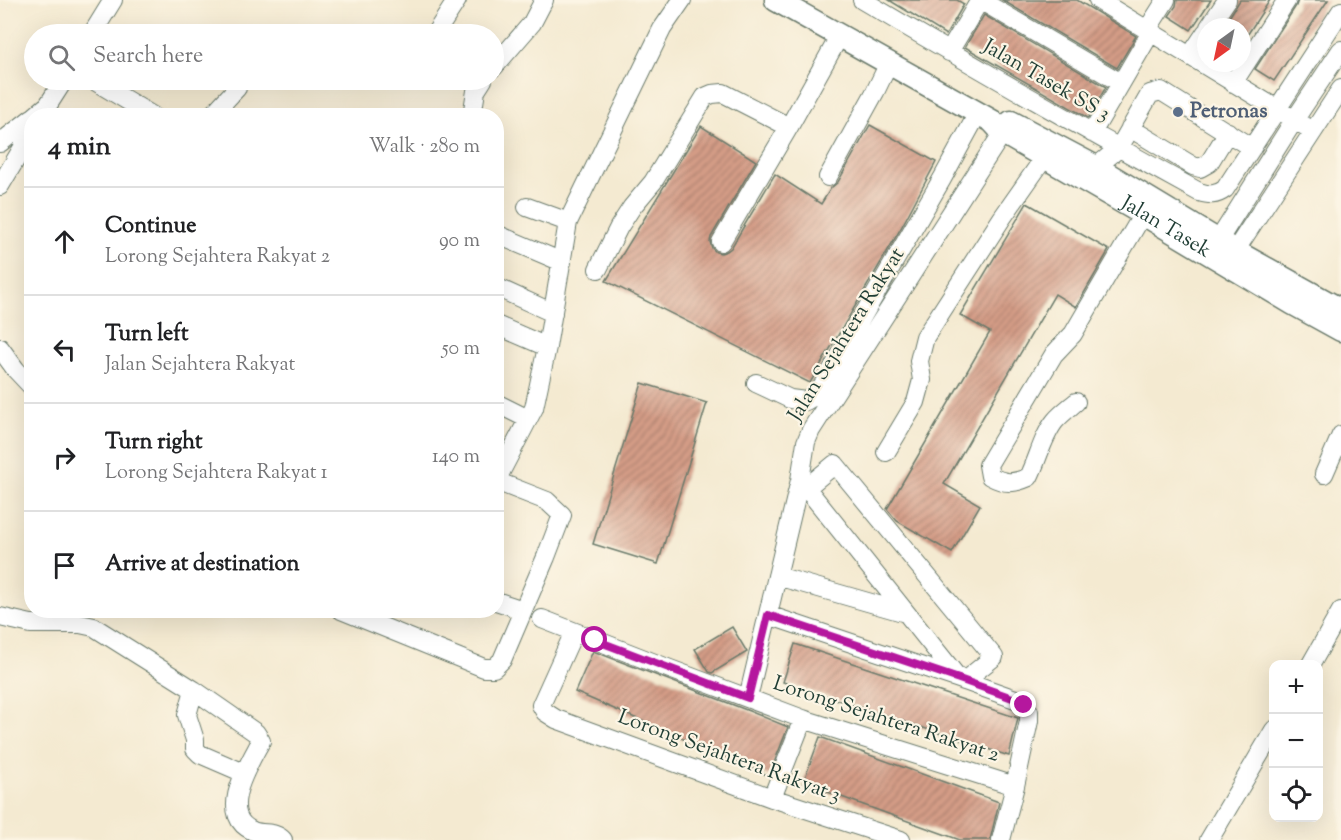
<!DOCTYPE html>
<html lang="en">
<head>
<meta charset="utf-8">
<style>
	:root { --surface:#fff; --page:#f2f2f2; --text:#202124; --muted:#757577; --line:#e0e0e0 }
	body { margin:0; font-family:"Sorts Mill Goudy",serif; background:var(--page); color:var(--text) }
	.controls { position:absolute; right:18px; bottom:18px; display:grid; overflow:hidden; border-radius:12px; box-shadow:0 6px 24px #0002 }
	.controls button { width:54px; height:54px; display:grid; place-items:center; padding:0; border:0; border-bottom:2px solid var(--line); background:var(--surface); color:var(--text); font:30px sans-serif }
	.compass { position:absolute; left:1197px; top:18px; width:54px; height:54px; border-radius:50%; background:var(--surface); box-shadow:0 6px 24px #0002; rotate:213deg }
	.stop { position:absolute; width:18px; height:18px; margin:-14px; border:4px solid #b5179e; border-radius:50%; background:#fff }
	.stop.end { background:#b5179e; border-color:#fff; box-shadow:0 2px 6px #0008 }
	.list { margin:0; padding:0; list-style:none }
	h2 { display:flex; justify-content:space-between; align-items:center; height:78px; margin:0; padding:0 24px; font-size:26px }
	h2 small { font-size:20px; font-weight:400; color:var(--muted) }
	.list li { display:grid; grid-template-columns:39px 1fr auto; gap:18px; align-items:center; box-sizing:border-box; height:108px; padding:0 24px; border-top:2px solid var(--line) }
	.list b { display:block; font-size:22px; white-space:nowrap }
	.list p { margin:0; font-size:20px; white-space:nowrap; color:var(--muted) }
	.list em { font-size:20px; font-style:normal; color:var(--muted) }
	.icon { flex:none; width:33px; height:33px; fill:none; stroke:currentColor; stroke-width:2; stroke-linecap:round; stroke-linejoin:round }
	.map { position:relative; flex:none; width:1341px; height:840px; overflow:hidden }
	.search { position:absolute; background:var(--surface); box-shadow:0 6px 24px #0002; left:24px; top:24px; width:480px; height:66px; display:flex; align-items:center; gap:15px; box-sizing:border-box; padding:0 21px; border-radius:33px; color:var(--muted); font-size:22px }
	.panel { position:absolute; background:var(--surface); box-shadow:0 6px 24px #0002; left:24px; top:108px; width:480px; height:510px; border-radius:24px }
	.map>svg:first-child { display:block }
</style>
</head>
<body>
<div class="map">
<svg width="1341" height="840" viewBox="0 0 1341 840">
	<defs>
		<pattern id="building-hatch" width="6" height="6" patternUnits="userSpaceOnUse" patternTransform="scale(1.5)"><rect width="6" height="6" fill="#d49c86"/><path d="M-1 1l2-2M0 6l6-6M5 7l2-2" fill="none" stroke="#ab806e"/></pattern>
	</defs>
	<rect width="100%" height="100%" fill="#fcf5e5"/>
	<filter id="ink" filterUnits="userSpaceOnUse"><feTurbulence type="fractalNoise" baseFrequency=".0167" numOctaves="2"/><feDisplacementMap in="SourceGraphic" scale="12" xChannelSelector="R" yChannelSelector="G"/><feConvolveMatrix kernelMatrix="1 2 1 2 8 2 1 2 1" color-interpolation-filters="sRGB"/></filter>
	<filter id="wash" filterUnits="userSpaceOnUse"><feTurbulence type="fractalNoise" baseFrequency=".008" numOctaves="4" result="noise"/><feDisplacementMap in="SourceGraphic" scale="24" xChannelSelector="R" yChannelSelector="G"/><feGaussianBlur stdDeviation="1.35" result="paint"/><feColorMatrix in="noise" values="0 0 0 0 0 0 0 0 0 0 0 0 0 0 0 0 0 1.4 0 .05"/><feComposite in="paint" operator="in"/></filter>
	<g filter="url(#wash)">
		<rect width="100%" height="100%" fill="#f4ead1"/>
		<g id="blocks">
			<path fill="url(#building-hatch)" d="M889,0H957L964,4L946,35Z
				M1002,0H1077L1136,36L1117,68Z
				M1177,0H1211L1191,30L1169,16L1176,6Z
				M1240,0H1270L1242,43V27H1223Z
				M1298,0H1328L1274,81L1255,69L1296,6Z
				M984,15L1106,87L1088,118L965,47Z
				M870,125L936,162L901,228L810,383L606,281L701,126L756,161L711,237L710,242L712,248L716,252L721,253L727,251L731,248L775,174L821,204L831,188L838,182Z
				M1027,203L1109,250L1076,307L1055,294L944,484L980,505L952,553L897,521L887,509L990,332L960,315Z
				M642,383L707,403L658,564L593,544Z
				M732,627L747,652L712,673L709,672L695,649Z
				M795,644L1018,718L1009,756L783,682Z
				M593,651L749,711L788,727L769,776L575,692Z
				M820,737L999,802L990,840H960L803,783Z"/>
		</g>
	</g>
	<g filter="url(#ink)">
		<use href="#blocks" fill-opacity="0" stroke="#6a7a6b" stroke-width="1.5"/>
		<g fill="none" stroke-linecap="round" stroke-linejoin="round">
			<g stroke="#6a7a6b" stroke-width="20">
				<path id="minor" d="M862,0C973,66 1086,130 1199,192C1209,195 1216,196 1225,189L1341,11
					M980,0L1121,83
					M1098,0L1313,131
					M1209,27L1227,0
					M1147,30L1166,0
					M92,34L113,0
					M435,34L457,0
					M949,52L980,0
					M1190,56L1206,32
					M494,67L532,23L544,0
					M93,80L153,116
					M1233,83L1287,0
					M35,116L48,105L64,80
					M211,116L237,88
					M472,116L476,91L483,80
					M1130,128L1193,166L1200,168L1209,163L1228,132
					M1092,133L1151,32
					M0,143L32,118
					M1096,167L1119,148L1150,94L1161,91L1252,148
					M828,177L875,92L889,63
					M0,186L32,132
					M527,207L568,222
					M496,234L562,262
					M1218,241L1295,119L1341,50
					M721,242L789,127L840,35
					M1235,251L1341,89
					M598,269L619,227L632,207L653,182L705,97L712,94L723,93L789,127
					M496,287L553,313
					M496,325L547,347
					M0,348L16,370L32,387
					M756,383L790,399L806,401L816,395L826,380L869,305L942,179L978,113
					M1076,402C1069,408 1061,414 1055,421C1043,436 1038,459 1029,477C1013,484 1005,484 990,476L988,465L1054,354L1073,334L1143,214
					M496,403L528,419
					M886,452L916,402L922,380L919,361L925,337L1002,218L1044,158
					M1324,474L1341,435
					M800,480L959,679
					M496,481L534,408L547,347L568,222L662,29L682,0
					M806,488L835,464L994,657L964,681
					M777,576L906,613
					M496,601L523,610
					M341,610L484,668H494L502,660L546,557L562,515L547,501L496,481
					M768,615L959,679L1018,700L1029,711V721L1015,786L1001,840
					M0,617L31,624H80L94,627L194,690L256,733L261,741C249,764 216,815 253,831C263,835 276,831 283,840
					M542,619L670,669L803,719L1015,786
					M574,632L541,705L545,712L556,719L772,798L901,840
					M1311,664L1341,611
					M194,690L187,715L195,740V749L200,754L244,773
					M748,698L800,480L806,442L811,430L1009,123
					M772,798L803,719
					M1209,840L1274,730"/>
			</g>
			<g stroke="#6a7a6b" stroke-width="25">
				<g id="major">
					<path id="s1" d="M776,0L992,121L1003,133L1143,214L1292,303L1341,330"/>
					<path d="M1011,122L1096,167L1235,251L1341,310"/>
				</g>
			</g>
			<use href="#minor" stroke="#fff" stroke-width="18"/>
			<use href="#major" stroke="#fff" stroke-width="22"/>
		</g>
	</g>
	<g fill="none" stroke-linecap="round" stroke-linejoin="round" filter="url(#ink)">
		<path stroke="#b5179e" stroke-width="8" d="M595,640L748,698L768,615L959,679L1018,700L1024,705"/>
	</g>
	<circle fill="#5c6f8a" stroke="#fcf5e5" stroke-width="2" cx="1178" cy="112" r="6"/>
	<g text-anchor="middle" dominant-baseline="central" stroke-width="4.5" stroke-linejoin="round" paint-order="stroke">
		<g font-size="21" fill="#1f3d34" stroke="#fcf5e5">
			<text transform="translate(1046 81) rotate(30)">Jalan Tasek SS 3</text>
			<text stroke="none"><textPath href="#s1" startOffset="452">Jalan Tasek</textPath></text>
			<text transform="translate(847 335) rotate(-58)">Jalan Sejahtera Rakyat</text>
			<text transform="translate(886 720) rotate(18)">Lorong Sejahtera Rakyat 2</text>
			<text transform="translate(729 757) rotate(20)">Lorong Sejahtera Rakyat 3</text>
		</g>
		<g font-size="21" font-weight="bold" fill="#4e5e75" stroke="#fcf5e5" text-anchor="start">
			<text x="1190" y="112">Petronas</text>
		</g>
	</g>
</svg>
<div class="controls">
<button>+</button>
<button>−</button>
<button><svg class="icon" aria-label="locate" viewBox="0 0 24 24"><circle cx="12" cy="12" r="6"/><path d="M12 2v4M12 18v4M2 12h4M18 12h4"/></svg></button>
</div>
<svg class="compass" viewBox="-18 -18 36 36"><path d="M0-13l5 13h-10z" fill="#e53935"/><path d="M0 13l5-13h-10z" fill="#757577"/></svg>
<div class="stop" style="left:595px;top:640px"></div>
<div class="stop end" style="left:1024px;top:705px"></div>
<div class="search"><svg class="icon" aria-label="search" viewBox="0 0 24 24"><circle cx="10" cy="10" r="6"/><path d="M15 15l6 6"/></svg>Search here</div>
<section class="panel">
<h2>4 min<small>Walk · 280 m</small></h2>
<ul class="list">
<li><svg class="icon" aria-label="ahead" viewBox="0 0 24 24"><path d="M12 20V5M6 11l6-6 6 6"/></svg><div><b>Continue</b><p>Lorong Sejahtera Rakyat 2</p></div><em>90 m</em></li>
<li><svg class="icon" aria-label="left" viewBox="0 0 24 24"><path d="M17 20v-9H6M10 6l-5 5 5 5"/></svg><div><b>Turn left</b><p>Jalan Sejahtera Rakyat</p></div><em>50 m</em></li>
<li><svg class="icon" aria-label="right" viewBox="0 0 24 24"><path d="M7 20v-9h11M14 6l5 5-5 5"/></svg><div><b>Turn right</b><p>Lorong Sejahtera Rakyat 1</p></div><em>140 m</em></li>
<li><svg class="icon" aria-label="arrive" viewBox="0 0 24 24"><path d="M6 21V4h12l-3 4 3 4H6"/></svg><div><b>Arrive at destination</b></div></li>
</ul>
</section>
</div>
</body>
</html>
